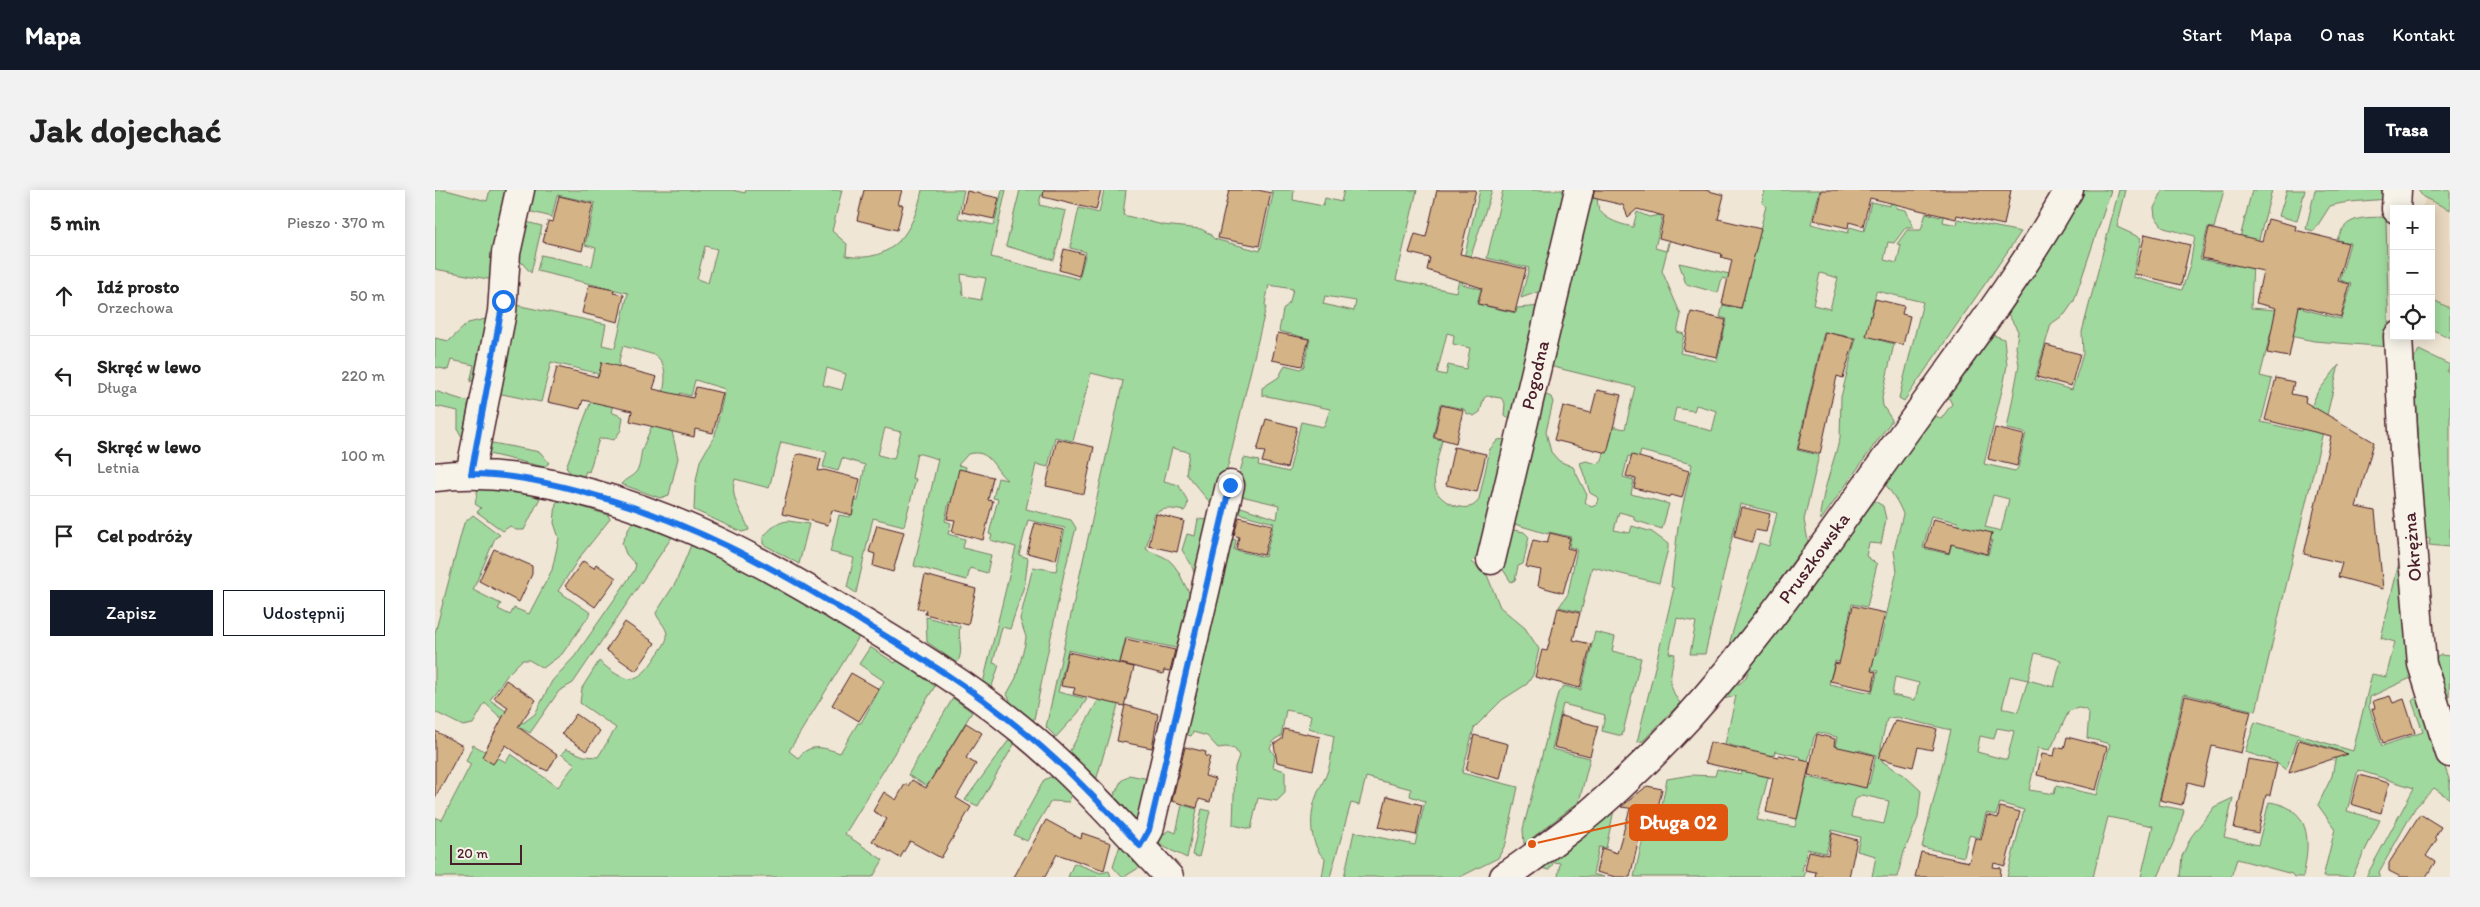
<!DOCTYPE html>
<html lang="pl">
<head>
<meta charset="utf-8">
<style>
	:root { --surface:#fff; --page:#f2f2f2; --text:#222; --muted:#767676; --line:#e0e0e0; --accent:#111827 }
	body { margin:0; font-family:Itim,sans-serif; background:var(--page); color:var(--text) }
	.controls { position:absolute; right:15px; top:15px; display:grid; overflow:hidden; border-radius:0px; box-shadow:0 2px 12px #0003 }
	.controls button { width:45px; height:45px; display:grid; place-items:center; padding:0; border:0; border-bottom:1px solid var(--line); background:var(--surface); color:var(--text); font:25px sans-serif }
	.scale { position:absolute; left:15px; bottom:12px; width:72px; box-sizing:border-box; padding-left:5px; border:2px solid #4a1f2b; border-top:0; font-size:14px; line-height:18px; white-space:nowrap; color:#4a1f2b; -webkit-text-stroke:4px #f7f3e8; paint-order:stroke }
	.stop { position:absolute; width:15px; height:15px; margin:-11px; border:4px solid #1a73e8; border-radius:50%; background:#fff }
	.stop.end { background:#1a73e8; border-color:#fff; box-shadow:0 1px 5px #0008 }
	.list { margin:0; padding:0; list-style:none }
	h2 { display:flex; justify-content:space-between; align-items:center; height:65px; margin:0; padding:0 20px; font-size:21px }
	h2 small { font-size:16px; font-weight:400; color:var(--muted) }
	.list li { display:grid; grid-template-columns:32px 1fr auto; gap:15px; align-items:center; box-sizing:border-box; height:80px; padding:0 20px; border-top:1px solid var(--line) }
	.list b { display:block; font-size:19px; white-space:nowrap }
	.list p { margin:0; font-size:16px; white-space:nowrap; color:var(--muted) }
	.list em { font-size:16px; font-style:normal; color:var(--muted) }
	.actions { display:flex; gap:10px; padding:15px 20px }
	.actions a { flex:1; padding:11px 0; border:1px solid var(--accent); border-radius:0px; text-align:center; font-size:18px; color:var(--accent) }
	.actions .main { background:var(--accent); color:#fff }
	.icon { flex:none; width:28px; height:28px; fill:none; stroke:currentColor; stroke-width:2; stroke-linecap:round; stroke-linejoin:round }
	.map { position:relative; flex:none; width:2015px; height:687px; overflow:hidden; border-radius:0px }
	header { display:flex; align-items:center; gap:30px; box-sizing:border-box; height:70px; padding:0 25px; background:var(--accent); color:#fff }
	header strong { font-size:24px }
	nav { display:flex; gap:28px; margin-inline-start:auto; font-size:18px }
	.intro { display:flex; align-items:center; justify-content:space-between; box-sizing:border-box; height:120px; padding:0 30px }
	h1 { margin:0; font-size:35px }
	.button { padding:12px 22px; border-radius:0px; background:var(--accent); color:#fff; font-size:18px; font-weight:700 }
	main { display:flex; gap:30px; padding:0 30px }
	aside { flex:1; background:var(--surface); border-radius:0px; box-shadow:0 2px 12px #0003 }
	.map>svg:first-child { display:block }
</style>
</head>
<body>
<header>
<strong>Mapa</strong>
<nav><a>Start</a><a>Mapa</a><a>O nas</a><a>Kontakt</a></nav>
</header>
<div class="intro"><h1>Jak dojechać</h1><a class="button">Trasa</a></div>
<main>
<aside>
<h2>5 min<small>Pieszo · 370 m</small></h2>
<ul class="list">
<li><svg class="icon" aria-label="ahead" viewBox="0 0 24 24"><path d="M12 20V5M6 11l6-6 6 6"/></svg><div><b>Idź prosto</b><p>Orzechowa</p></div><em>50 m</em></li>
<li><svg class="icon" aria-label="left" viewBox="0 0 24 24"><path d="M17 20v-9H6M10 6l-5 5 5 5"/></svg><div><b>Skręć w lewo</b><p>Długa</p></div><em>220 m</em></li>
<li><svg class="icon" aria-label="left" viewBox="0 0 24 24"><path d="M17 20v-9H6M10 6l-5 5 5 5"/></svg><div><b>Skręć w lewo</b><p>Letnia</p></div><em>100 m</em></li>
<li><svg class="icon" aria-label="arrive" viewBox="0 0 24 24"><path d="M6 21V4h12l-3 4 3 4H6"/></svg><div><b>Cel podróży</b></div></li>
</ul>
<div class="actions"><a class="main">Zapisz</a><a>Udostępnij</a></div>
</aside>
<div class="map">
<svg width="2015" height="687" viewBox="0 0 2015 687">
	<rect width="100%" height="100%" fill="#f0e6d5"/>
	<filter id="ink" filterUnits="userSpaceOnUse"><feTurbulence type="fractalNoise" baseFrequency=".02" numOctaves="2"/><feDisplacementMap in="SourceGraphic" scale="10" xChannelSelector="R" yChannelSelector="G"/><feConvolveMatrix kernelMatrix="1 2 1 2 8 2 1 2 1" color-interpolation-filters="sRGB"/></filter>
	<g filter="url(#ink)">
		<path fill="#e8d7be" d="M1991,8L2015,20V118L1996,109V19H1986Z"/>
		<path fill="#a0d99e" stroke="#757c64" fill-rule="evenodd" d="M0,0H11L52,11L55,0H76L58,90L0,79Z
			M94,0H297L310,3L311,0H407L397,41L412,54L411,66C458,74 479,41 487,0H529L523,28L559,35L567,0H571L556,67L644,89L651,62L635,58L644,18L664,23L669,0H691L688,25L728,35L766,39L775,44L779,49L825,61L838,5L836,0H859L858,10L888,16L890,8L906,12L909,0H982L961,90L1021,102L1045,0H1057L1027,94L1046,99L1042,114L1081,123L1082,118L1108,116L1076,229L1069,225L1070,213L1066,208L1052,206L1049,208L1045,222L1039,226L1031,223L1029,219L1005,214L998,248L1007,250C1004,265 997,282 1000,298C1004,313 1036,327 1044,309L1055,259L1063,250L1077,248L1051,357L1037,372L1052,385L1065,417L1090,438L1104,459L1098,485L1092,494L1067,510L1039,538L1027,583L1083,597L1071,653L1063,668L1025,687H909L919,642L980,655L990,611L975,606L976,599L931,587L924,615L916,613L895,687H887L890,669C875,655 874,630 880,610C883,599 891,589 894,577C897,567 897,556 899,546L874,538L876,525L851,520L846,546L840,549L835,558L840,566L838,577L850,581V603L842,611L823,608L816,639L798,635L800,577L804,566L800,559L791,557L783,558L772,546L758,542L756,546L749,544L789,346L801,350L799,360L830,367L839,333L795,321L797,314L842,329L844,315L802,305L799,302L809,268L824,271L823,275L854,282L866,232L889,237L895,219L827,205V198L844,187L850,175L866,179L869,176L875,149L844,141L848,120L855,112L858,99L834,95L830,114L831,117L782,321L751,284L754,262L737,258L729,291L744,295C747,305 758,311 749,321C738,319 728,316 719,325L711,359C719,364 729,365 736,372C747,383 749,399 760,410L750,460L691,447L683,480L668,477V468L633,460L623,502L652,509L643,523L621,547L611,537L688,191L656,183L638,251L620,247L613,277L601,274L591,319L636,330L641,338L629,383L598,534L574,514L575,511L572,504L581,488L590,454L591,447L585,429L598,377L621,381L630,338L593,330L584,365L593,368L590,393L575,439L567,437L558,473L564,475L556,499L548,493L581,357L555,350L557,345L554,344L563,309L558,308L563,288L572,290C558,279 556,258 533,264L523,275L531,277L522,313L514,312L510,331L516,333L513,344L530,349L528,358L556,365L552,383L535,378L532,390L479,376L503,269L482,263L477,288L481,289L469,336L438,328L421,403L412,397L419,368L395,362L404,325L415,327L419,310L423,311L430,275L407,268L403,281L388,277L392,262L346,252L334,298L300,289C294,309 308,322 314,340L307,342L259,320L260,296L265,271L280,245L290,199L260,190L256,206L245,203L236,237L243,268L234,305L225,308L186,294C190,289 197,287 201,282C206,276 205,267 207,260C214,239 246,182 220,165L188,156L184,170L185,191L176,222L188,227L186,240L179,250L169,248L164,249L154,282L151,281L149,286L135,283L131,277L161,198L163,186L161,183L116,172L106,212L62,203L52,252L105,262L114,273L109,277L54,264L49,255L76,114L171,134L167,155L180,158L193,103L102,81L106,65L157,76L161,58L150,55L160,13L122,5L117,27L89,20ZM270,56L282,59L273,93L262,89ZM526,84L551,88L546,110L530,107L528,105ZM890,106L921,111L919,121L888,114ZM1012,143L1019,145L1018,154L1035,158L1031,179L1013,175L1011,185L1002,183ZM392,178L411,184L407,200L388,195ZM450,238L466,242L459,269L443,265Z
			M585,0H621L619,8L606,5L604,15L631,21L619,70L571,56Z
			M1068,0H1136L1114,98L1086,108L1094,78L1052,68Z
			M1150,0H1166C1153,24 1179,33 1198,37L1202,22L1214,27L1225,25L1227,28L1220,58L1231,61L1247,0L1227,81L1246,125L1242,142L1249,144L1245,163L1282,171L1292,129L1285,127L1288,115L1306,119L1312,94L1287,88L1283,103L1251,94L1244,73L1313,88L1331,16L1327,12L1330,0H1385L1376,34L1413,43L1415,37L1429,41L1436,12L1455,16L1457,7L1463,9L1461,18L1471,20L1478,37H1471L1459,53L1453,52L1449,70L1462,73L1466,55L1462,54L1472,40H1486L1491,23L1505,27L1512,0H1515L1508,32L1522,35L1523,29L1586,42L1469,211L1464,208L1488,112L1442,101L1441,102L1437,120L1450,124L1444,150L1459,154L1447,207L1448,216L1457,230L1386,330L1385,323L1390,299L1405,248L1406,207L1421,148L1389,142L1362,260L1384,265L1369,330L1373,351L1323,420L1296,454L1295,451L1324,353L1334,356L1342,323L1305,314L1270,464H1255L1261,432L1242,428L1234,463L1240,464C1235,484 1232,496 1245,513L1208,551L1202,552L1239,398L1236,397L1243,337L1257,274L1206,261L1204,268L1193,266L1188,287L1199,290L1196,304L1234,314L1227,339L1199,330V326L1184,322L1179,340L1195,343L1197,336L1217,342L1233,354V359L1224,393L1157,377L1146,422L1124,417L1133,404L1142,359L1134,357L1136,347L1114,342L1113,344L1076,333L1109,204L1116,207L1118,212L1111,242L1116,262L1124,271L1138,277L1152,305L1150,312L1156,317L1162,315L1164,308L1155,303L1145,273L1151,271L1163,274L1167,271L1176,236L1190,239L1200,197L1110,175ZM1385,83L1403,88L1395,119L1378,115ZM1261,215L1282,221L1277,241L1238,231L1241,218L1259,221Z
			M1646,0H1676L1639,111L1630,124L1616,134L1600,189L1637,200L1648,164L1647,142L1684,0H1691L1682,37L1706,48L1698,87L1747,100L1755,75L1760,46L1729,38L1720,27L1719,18L1728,0H1789L1779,38L1773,37L1765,69L1798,76L1817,0H1837L1818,72L1816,118L1841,120L1877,44L1886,46L1868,119L1906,129L1917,94L1905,90L1915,53L1902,50C1911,25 1928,28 1951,27L1954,157L1879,151L1836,142L1825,186L1837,189L1826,232L1866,241L1882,203L1904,175L1821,521L1749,504L1723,615L1749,620L1743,642L1723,687H1706L1718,636L1673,627L1658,687H1572L1589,620L1565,613L1561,625L1551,623L1545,648L1534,645L1529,667L1487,657L1516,540L1461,527L1452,529C1449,543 1443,558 1448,572L1469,585L1486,601L1483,628L1469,662L1462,687H1437L1441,666L1422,661L1425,647L1397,640L1391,663L1372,659L1367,681L1370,682L1369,687H1199L1213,627L1224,629L1232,589L1256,585L1280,586L1282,579L1306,584L1311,559L1290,554L1301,506L1288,509L1266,535L1263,532C1271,523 1279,513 1287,505C1299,493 1314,496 1314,473L1435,308L1448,316L1451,329L1446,354L1434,353L1431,366L1442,374L1432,417L1417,414L1408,456L1442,464L1462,381L1459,361L1468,324C1463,311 1456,302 1448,291L1497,223L1506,229L1517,214L1511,203L1553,143L1569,149L1572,175L1569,192L1549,274L1580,281L1583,278L1591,243L1572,239L1584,175L1581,157L1583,141L1570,119ZM1558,305L1574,309L1566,341L1550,337ZM1496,326L1523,332L1514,364L1488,358ZM1532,343L1557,350L1553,365L1528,359ZM1600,463L1626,470L1619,497L1593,490ZM1400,471L1443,481L1437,503L1394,494ZM1575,486L1593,490L1583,522L1567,518ZM1460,487L1484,493L1480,510L1457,505ZM1643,518L1650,519L1654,524L1652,548L1675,554L1662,605L1621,596L1619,604L1594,600L1603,558L1615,560L1634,521ZM1562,538L1579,541L1572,570L1542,562L1545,546L1559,549ZM1383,542L1402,547L1398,566L1406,568L1401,593L1372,587L1360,637L1322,630L1340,561L1366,567L1359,595L1367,596L1379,547ZM1424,560L1441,565L1434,594L1417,590ZM1427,605L1454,611L1449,634L1416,627L1420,610Z
			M1852,0H1870L1862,31L1844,26Z
			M1880,0H1951V9C1934,11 1910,11 1895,16L1879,41L1871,39Z
			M1983,0H2015V20L1988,7Z
			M87,31L107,36L96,83L80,65Z
			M1996,109L2015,118V148L1996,139Z
			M59,127L44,187L35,192L39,175L16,170L13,180L0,177V148L14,151L33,133Z
			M1984,160L2015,175L2012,182L2015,184V357L1994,355L1995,348L1986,347L1980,274L1984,258L1979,169Z
			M0,201L37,213L30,252L23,240V221L0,216Z
			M43,298L99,303L101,307L105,308L89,340H81L75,336L68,341L42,322L46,318L40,314Z
			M125,310L173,325L175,329L144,368L123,401L156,423L127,464L108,478L94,470H87L73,484L55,510L88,533L100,524L117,491L140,466L199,381L201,375L191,364L187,353L197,332L237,347L138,493L124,501L95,543L65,527L50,513L38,534L28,536L0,522V443L29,333L38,325L65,345L60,348L38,400L66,414L63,419L75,425L79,418L94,424L117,380L124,348L119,333L121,313Z
			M763,329L773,330L762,391L756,374L747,360L752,344L760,346Z
			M353,331L374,334L364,374L328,354V347C335,339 342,332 353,331Z
			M1074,339L1089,342L1094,347L1088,374L1083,376L1080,390L1076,392L1067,378Z
			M256,355L313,380L425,445L354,561L363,568C375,553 387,557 405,563L423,533H426L449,491L424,474L435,457L460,473L463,470L500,496L410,644L448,670L438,687H0V627L7,630L36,574L31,571L38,555L71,572L76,564L123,597L140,574L126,564L131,559L149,566L163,567L181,538L145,513L147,498L164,471C191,494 202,497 222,465C226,459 233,451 232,444C231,436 223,430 221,423L241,392Z
			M1968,356L1980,486L1935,507L1934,517L1947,556L1988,542L1977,511L1985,504L2015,592V609L1999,598L1980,618L1944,682L1945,687H1931L1979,598L1923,580L1912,621L1945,630L1917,687H1888L1900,639L1883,615L1897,586L1902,560L1862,548L1851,580L1839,571L1810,562L1820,532L1918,561L1937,484L1951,487L1960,452L1946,448Z
			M491,427L525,436C522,450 530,460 522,473L492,452Z
			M1160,442L1180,447L1177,461L1206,468L1187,546L1167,541L1170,525L1128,514L1117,559L1155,568L1144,612L1089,654L1088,639L1123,503L1129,496L1146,500Z
			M2006,465L2015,466L2014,510L2007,507L1995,471Z
			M688,498L660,594L632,566L666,505Z
			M518,508L537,522L492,596L473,585Z
			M578,549L581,551L543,616L530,610L574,550Z
			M694,585L714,589L702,635L677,610L686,591Z
			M615,587L627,590L637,599L634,612L616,611L592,651L579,645L609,590Z
			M1798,608L1789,647L1823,655L1834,612C1878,618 1875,653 1868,687H1859L1857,684L1802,669L1796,687H1745L1747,666L1756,647L1779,617Z
			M747,615L762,619L752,668L725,655L722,649L734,640L741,643Z
			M767,619L775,621L764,667L757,665Z
			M1179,620L1171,658L1164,657L1158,684L1169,687H1123L1125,673L1119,672L1114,680L1106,678Z
			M687,649L710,674L689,687H687L678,677Z
			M639,673L666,683L674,681L676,687H633Z"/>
		<path fill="#d4b487" stroke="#4a1f2b" d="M429,0H467L463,14L468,15L462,40L422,30Z
			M609,0H666L661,20L608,7Z
			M794,0H823L836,3L824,56L783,48Z
			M1002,0H1041L1025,64L1091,79L1080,122L1043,114L1047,98L992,80L995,68L974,63L980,44L991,47Z
			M1159,0H1270L1289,5L1283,29L1326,39L1306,118L1287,114L1297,70L1286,67L1287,64L1224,48L1229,26L1202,19L1193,27L1188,15L1158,8Z
			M1386,0H1576L1569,35L1522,25L1521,29L1435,8L1428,36L1414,32L1413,38L1379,30Z
			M532,1L564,8L559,29L527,22Z
			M124,6L158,14L147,61L108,52L113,31L118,32Z
			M1833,29L1861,36L1860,40L1913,53L1903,91L1915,94L1906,127L1864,116L1854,167L1832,163L1841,118L1821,113L1828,81L1767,68L1774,38L1827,51Z
			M1710,44L1755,55L1746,95L1700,84Z
			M629,59L649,64L644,86L624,80Z
			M154,95L179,100L178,103L189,105L183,132L147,123Z
			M1440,109L1469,116L1467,124L1475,126L1468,155L1431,146Z
			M1256,122L1291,130L1282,167L1248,160Z
			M1390,142L1420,149L1408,188L1402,186L1385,264L1363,259Z
			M843,143L874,149L867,176L837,170Z
			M1611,155L1645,164L1636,196L1602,187Z
			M167,172L222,187L218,199L258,208L261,197L288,203L278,243L260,239L259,247L195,231L197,221L148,210L145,219L113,212L122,177L163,187Z
			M1841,188L1859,192L1856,204L1871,207L1870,212L1939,252L1921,317L1940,321L1948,399L1903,387L1907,373L1869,364L1896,246L1830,230Z
			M1162,200L1186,205L1172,263L1119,250L1128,216L1156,223Z
			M1006,215L1028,220L1021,253L999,247Z
			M831,229L862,237L852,278L827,272L830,262L822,261Z
			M1560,238L1589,245L1582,276L1553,269Z
			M622,249L659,257L649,304L611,296Z
			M1019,257L1051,264L1042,302L1011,295Z
			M366,264L386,269L383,281L389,280L425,289L417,325L397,320L393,335L347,324L361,265Z
			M1197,265L1254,281L1247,308L1236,305L1235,307L1199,298L1201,289L1191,286Z
			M524,279L558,287L553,310L558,311L548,350L517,342L520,330L512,329Z
			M1306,317L1335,324L1331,342L1320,340L1317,352L1299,347Z
			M721,324L749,331L742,362L714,356Z
			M804,327L837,335L829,365L801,359L804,347L799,345Z
			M1498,329L1557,343L1552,364L1516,354L1514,363L1490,357Z
			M600,333L628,340L621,370L592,363Z
			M442,335L469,342L458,382L438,376L440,364L434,362Z
			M1115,343L1135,348L1132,358L1140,360L1128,403L1103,396L1106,380L1091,377L1098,350L1112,353Z
			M59,359L97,376V384L84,412L44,391Z
			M148,371L159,378L161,374L181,388L160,417L130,396Z
			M490,385L541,399L533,435L490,424L491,420L482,418Z
			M1418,416L1450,423L1436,481L1441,482L1437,500L1395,491L1400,473L1404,474Z
			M1123,418L1145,423L1138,450L1156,454L1145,498L1100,487L1107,460L1112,461Z
			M190,432L220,453L201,481L171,460Z
			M691,449L740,460L735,481L729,480L728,484L685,473Z
			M633,462L699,477L689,516L638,504L640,498L626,496Z
			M416,483L444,499L424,531L397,515Z
			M71,490L101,510L83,537L122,565L113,581L97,574L71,555L58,574L47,567L73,517L59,508Z
			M1750,506L1816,521L1806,563L1777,556L1768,596L1753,592L1747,615L1725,610Z
			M1955,506L1958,513L1969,509L1980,543L1948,553L1937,519L1940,518L1938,511Z
			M690,515L723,524L717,558L682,551Z
			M141,524L165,541L151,561L127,544Z
			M1126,526L1163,536L1155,566L1119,557Z
			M1460,531L1502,539L1497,560L1483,557L1478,577L1443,568Z
			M531,533L547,543L531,568L541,574L521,608L536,617L506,668L475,651L465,668L437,651L452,629L438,621L449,602L461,610L470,594L473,596L477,590L491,598Z
			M849,539L885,547L878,580L842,572L839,554L847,549Z
			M0,541L28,556L0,608Z
			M1382,544L1400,549L1399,556L1439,565L1431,598L1373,585Z
			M1039,545L1073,554L1065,589L1031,580Z
			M1632,547L1672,557L1661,600L1602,585L1607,564L1619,566L1621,557L1629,559Z
			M1864,550L1913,564L1854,583Z
			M1275,552L1343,567L1344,565L1375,572L1362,629L1331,622L1338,588L1270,573Z
			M750,557L771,562L770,566L775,567L770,586L780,589L775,612L764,609L762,618L737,611Z
			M1813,569L1842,574L1835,605H1831L1823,643L1799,638Z
			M1924,585L1954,593L1946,623L1916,614Z
			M1212,596L1227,599L1222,622L1186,617Z
			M952,606L987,615L981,645L944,637Z
			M1565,617L1585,622L1570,676L1559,673L1558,677L1566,678L1565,687H1480L1486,662L1534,672L1540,648L1546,650L1552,625L1563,628Z
			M1195,619L1210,623L1195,687H1181L1161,682L1167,658L1182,663Z
			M1985,624L2006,637L2000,647L2002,649L1991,666L2000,672L1991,687H1966L1954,681V673Z
			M611,630L646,649L647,643L676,653L669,680L622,664L610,687H579Z
			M1397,643L1422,650L1414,687H1380L1381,682L1370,680L1374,661L1393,665Z"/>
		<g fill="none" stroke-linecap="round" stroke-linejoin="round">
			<g stroke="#4a1f2b" stroke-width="31">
				<path id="minor" d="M1961,19L1962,0
					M1963,146L1969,260L1987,474L2015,563
					M35,284L67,122L71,63L85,0
					M0,287C55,280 105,290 158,304C252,330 336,376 419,427C476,461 533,496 584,538C639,582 686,636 734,687
					M1056,370L1144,0
					M705,656L714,640L795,295"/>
			</g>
			<g stroke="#4a1f2b" stroke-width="31">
				<path id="tertiary" d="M1069,687C1093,672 1115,654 1138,637C1270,531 1364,390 1462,253C1521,170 1584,89 1634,0"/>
			</g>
			<use href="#minor" stroke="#f7f3e8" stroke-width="28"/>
			<use href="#tertiary" stroke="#f7f3e8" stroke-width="28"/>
		</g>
	</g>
	<g fill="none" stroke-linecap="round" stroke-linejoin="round" filter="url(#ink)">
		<path stroke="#1a73e8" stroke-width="6" d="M68,111L36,284C76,284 116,293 155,304C254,331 334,375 421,428C477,462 534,496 584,538C628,573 667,615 705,656L714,640L795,295"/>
	</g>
	<g text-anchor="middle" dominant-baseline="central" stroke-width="4" stroke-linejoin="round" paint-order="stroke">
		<g font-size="19" fill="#4a1f2b" stroke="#f7f3e8">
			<text transform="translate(1100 185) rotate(-77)">Pogodna</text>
			<text transform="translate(1977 357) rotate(-95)">Okrężna</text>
			<text transform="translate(1379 368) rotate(-54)">Pruszkowska</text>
		</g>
	</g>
	<path fill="none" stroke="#e0560e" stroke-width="2" d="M1097 654L1195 632"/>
	<circle fill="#e0560e" stroke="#f7f3e8" stroke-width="2" cx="1097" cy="654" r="5"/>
	<rect fill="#e0560e" stroke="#e0560e" stroke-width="2" x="1195" y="615" width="97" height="35" rx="5"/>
	<g font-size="20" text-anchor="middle" font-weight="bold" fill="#fff">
		<text x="1243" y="639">Długa 02</text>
	</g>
</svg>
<div class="controls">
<button>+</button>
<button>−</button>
<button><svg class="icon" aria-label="locate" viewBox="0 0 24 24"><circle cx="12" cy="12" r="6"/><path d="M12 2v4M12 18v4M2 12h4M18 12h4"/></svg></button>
</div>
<div class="scale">20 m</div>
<div class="stop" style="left:68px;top:111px"></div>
<div class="stop end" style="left:795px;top:295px"></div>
</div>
</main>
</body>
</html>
